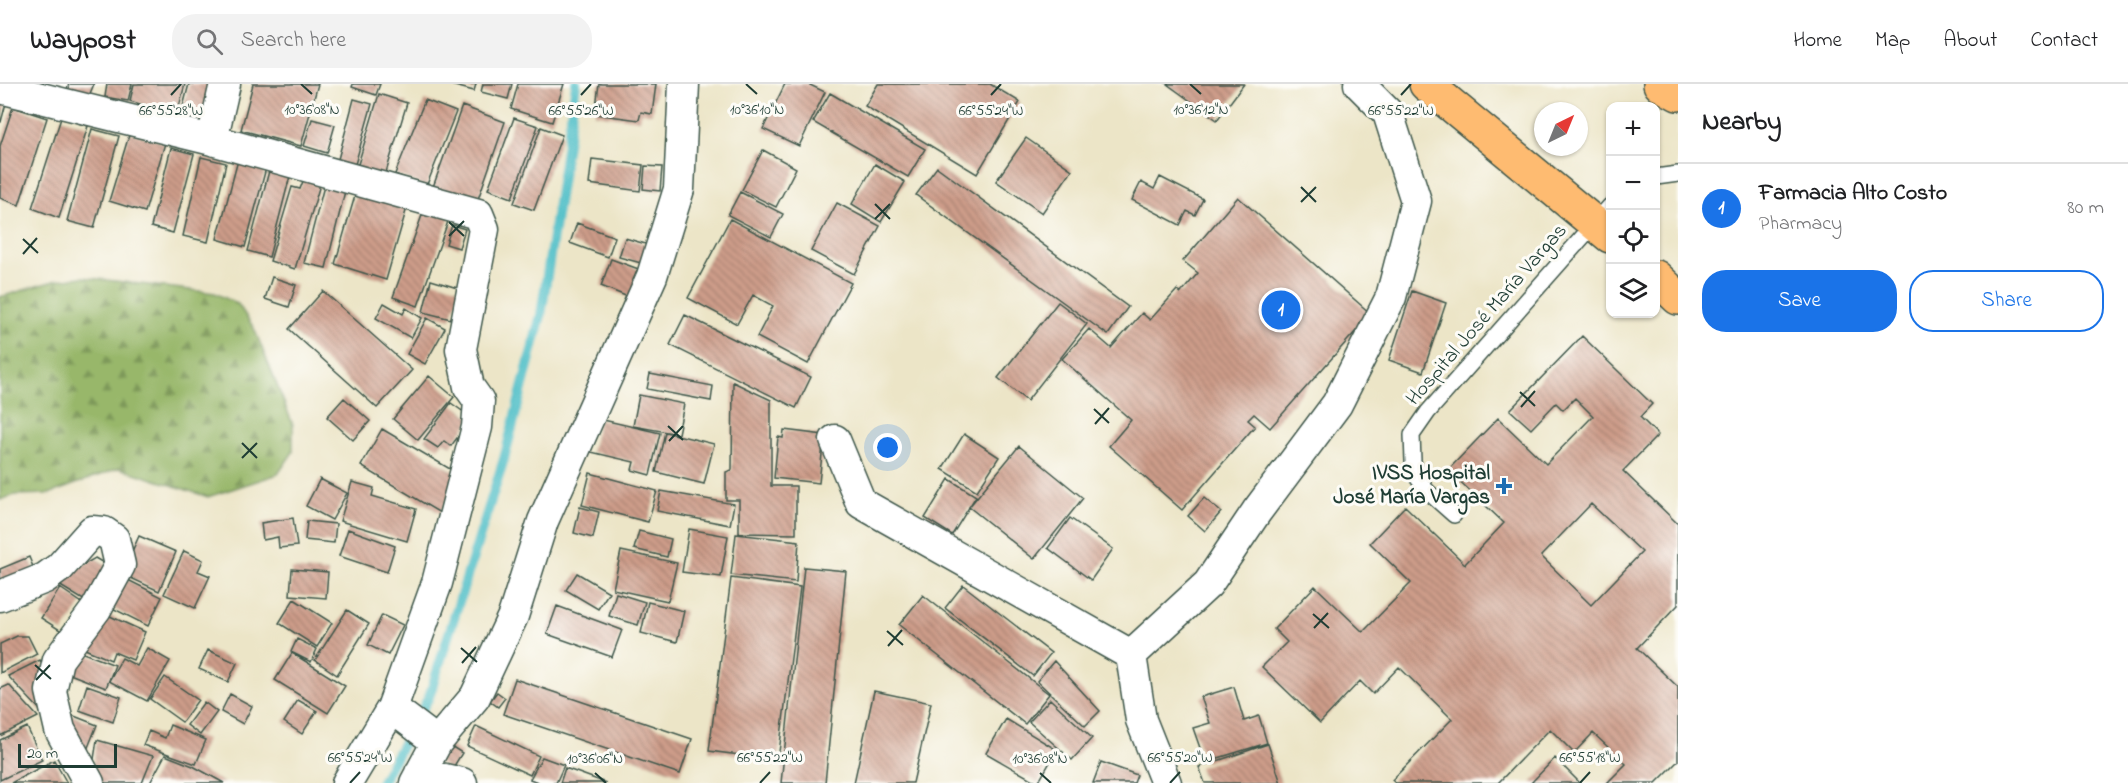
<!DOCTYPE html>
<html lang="en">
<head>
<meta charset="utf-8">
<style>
	:root { --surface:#fff; --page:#f2f2f2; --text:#202124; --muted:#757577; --line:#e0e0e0; --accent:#1a73e8 }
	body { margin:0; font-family:"Indie Flower",sans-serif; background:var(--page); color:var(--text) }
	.controls { position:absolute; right:18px; top:18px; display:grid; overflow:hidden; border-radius:12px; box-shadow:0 2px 4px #0004 }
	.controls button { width:54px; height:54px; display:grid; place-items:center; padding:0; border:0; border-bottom:2px solid var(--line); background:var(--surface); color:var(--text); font:30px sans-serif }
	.compass { position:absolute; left:1534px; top:18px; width:54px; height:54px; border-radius:50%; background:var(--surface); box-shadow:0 2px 4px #0004; rotate:43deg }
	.scale { position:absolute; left:18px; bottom:15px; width:99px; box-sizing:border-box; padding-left:6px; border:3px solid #1f3d34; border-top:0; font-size:16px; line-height:21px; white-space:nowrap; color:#1f3d34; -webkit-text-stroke:4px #fdfcf7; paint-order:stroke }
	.you { position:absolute; left:888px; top:364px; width:21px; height:21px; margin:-15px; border:4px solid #fff; border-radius:50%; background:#1a73e8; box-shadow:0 0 0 9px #1a73e833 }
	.badge { display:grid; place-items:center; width:39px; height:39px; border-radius:50%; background:var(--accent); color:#fff; font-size:20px; font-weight:700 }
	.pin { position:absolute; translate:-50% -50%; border:3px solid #fff; box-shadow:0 2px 6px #0006 }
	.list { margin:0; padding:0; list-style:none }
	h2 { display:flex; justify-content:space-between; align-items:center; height:78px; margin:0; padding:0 24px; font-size:26px }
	h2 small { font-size:20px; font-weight:400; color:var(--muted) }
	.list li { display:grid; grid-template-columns:39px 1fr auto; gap:18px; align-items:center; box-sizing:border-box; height:90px; padding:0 24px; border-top:2px solid var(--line) }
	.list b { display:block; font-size:22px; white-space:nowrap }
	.list p { margin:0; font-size:20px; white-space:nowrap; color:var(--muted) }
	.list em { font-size:20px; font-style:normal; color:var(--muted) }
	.actions { display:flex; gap:12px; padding:18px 24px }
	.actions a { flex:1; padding:14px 0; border:2px solid var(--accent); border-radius:24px; text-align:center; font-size:21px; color:var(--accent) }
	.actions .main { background:var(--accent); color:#fff }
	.icon { flex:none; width:33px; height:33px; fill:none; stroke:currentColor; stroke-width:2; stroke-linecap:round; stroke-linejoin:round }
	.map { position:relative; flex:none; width:1678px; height:699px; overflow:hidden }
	header { display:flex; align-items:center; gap:36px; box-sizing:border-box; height:84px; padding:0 30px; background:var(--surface); border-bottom:2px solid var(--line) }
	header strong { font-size:28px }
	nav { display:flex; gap:33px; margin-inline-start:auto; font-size:21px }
	.search { width:420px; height:54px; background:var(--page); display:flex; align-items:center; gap:15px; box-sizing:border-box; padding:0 21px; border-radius:24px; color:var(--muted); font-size:22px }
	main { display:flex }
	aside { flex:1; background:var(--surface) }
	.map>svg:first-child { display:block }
</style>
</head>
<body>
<header>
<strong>Waypost</strong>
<div class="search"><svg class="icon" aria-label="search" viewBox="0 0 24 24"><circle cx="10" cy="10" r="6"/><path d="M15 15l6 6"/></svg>Search here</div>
<nav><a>Home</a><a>Map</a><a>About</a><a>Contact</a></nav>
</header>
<main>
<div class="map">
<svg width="1678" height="699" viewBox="0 0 1678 699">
	<defs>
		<pattern id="forest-firs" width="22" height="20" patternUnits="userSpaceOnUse" patternTransform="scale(1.5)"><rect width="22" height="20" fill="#98b76a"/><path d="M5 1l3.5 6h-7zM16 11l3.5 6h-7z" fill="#7b9658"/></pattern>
		<pattern id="building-back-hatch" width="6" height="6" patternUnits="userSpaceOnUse" patternTransform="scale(1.5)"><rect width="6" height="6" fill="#cd9c89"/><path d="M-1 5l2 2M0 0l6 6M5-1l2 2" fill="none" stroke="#a68071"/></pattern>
	</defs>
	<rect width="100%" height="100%" fill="#fdfcf7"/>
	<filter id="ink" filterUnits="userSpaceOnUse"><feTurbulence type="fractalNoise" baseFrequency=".0167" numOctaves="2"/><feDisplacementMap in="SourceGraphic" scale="12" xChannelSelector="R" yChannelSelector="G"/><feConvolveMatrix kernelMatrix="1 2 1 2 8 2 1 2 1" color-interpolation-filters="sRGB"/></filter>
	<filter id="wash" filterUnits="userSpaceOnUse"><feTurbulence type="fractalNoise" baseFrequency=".008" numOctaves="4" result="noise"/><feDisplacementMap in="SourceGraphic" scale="24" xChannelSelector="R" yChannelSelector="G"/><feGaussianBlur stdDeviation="1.35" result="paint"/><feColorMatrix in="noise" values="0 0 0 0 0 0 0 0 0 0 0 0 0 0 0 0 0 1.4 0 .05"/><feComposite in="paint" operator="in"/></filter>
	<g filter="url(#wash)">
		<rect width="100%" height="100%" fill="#ece5c7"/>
		<path fill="url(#forest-firs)" stroke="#5c7a4f" stroke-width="1.5" d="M82,193L215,209L238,220L254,244L293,341V368L278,390L208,413L119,384L49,410L15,411L0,416V213L57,196Z"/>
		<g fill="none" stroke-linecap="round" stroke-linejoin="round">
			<path stroke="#51bfc8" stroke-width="10" d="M381,699L429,613L504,375L541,231L576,0"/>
		</g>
		<g id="blocks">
			<path fill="url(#building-back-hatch)" fill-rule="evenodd" d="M69,0H94L88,14L67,5Z
				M107,0H132L128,17L105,13Z
				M134,0H185L177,31L130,17Z
				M189,0H219L207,41L180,34Z
				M253,0H318L301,62L241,46Z
				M353,0H380L376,11L352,3Z
				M447,0H476L474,7Z
				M483,0H512L508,15L481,8Z
				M518,0H564L552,38L511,25Z
				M599,0H656L652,30L641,28L639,36L595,30Z
				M785,0H808L825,8L799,62L763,45Z
				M878,0H990L1020,18L977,90L865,22Z
				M1167,0H1244L1217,36Z
				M830,9L925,65L908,93L813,38Z
				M379,10L407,19L384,95L356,87Z
				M354,15L372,20L354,84L337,79Z
				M425,16L456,28L426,103L395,90Z
				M0,17L6,19L1,38H0Z
				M462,22L505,38L477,118L433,103Z
				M13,23L47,34L19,121L0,114V62Z
				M61,34L88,42L59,134L32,124Z
				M514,34L538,42L512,114L488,105Z
				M312,35L335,41L327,69L304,62Z
				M541,43L562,51L534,126L514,119Z
				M92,45L119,52L94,144L67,137Z
				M130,48L165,59L145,128L109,117Z
				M1026,54L1072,86L1042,129L996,97Z
				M171,64L194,70L173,149L151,143Z
				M763,66L796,84L776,123L742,106Z
				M201,73L226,79L208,158L183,152Z
				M592,75L643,81L640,107L589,100Z
				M238,76L266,84L245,163L217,155Z
				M875,80L905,98L881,138L852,120Z
				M645,82L662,83L660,107L643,105Z
				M937,83L1128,223L1108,251L916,111Z
				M269,87L290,92L269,173L248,167Z
				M305,92L321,97L295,185L270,177L292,103L300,105Z
				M1160,93L1203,115L1195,131L1187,127L1180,141L1132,116L1141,98L1154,105Z
				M325,98L346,103L326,184L304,179Z
				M357,105L408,120L386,196L335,180Z
				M740,108L783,130L771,153L728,131Z
				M1238,113L1371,230L1270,344L1254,330L1248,336L1255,342L1182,426L1109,362L1131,336L1062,275L1089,245L1111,264L1142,229L1150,236L1177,206L1181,209L1198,189L1183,177Z
				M837,119L880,142L854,190L811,167Z
				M426,120L451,129L418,222L393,213Z
				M730,135L851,199L808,280L757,253L773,222L753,211L737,240L688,214Z
				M577,139L615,153L608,173L570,159Z
				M452,141L465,145L459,164L446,160Z
				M625,154L656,163L652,182L619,173Z
				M611,175L644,187L633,215L601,202Z
				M272,193L296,201L289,223L265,215Z
				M431,196L467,207L455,221L451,235L423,228Z
				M323,207L412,286L377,324L289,245Z
				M1412,207L1446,219L1423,288L1389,276Z
				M1058,218L1087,240L1027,317L998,294Z
				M384,219L403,230L406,224L422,234L411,254L376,234Z
				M685,231L811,293L796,324L670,261Z
				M427,234L445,244L425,280L407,270Z
				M1582,252L1652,320L1640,333L1658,351L1623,387L1678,440V521L1637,564L1678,603V677L1656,699H1607L1626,680L1593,649L1574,669L1550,645L1498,699H1395L1392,696L1452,635L1399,583L1373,610L1360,597L1320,639L1262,583L1287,558L1274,545L1315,502L1363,548L1411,499L1370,459L1405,422L1465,480L1504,439L1448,386L1498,334L1546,380L1593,332L1575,314L1563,326L1556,319L1531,345L1510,326ZM1591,420L1642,468L1591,521L1541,472Z
				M650,290L713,302L711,317L647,305Z
				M429,292L454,313L418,356L393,335Z
				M733,298L771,316V402H796V450L739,449V416H726V388L732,386Z
				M639,311L684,320L678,350L633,342Z
				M344,314L370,337L353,356L327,333Z
				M451,319L472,334L451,362L444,357L438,364L424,355Z
				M599,335L660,349L650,391L632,386L634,378L591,368Z
				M382,345L462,392L440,429L361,382Z
				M784,346L824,351L819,399L774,394L778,353L783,354Z
				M665,348L714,360L704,400L656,388Z
				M964,350L999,373L977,407L942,385Z
				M1019,362L1083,414L1034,475L969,423Z
				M590,389L657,407L648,438L582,421Z
				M320,395L347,409L332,436L306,422Z
				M949,395L976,412L952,451L925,434Z
				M352,398L374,404L372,412L416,425L407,457L340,437Z
				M661,407L734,420L730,441L657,427Z
				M1204,414L1221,428L1205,447L1188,432Z
				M580,423L599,428L593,454L574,449Z
				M293,434L297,462L279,464L278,453L263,456L261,439Z
				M1070,434L1113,465L1091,496L1048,464Z
				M307,437L336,440L334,459L305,456Z
				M348,445L395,462L387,488L339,472Z
				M689,445L728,452L721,493L682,488Z
				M639,447L671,455L667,473L634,465Z
				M736,450L799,457L796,498L731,491Z
				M139,452L176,468L159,507L122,490Z
				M184,467L203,476L198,487L210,492L195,524L164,510Z
				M621,467L677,479L668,517L613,505Z
				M29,473L36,490L0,505V485Z
				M95,474L112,484L90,520L54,498Z
				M804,483L846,487L825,699H781Z
				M292,485L328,488L326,514L290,511Z
				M577,489L609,508L598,525L566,506Z
				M118,491L162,513L148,542L104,520Z
				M731,494L800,503L778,676L709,667Z
				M963,501L1051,569L1033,592L945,524Z
				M60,504L82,519L63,548L41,534Z
				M616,509L645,518L638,541L609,532Z
				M923,511L1049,610L1025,640L899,541Z
				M294,515L332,539L317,563L279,539Z
				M648,518L684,527L677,558L641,549Z
				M557,522L622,546L612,573L547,550Z
				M347,526L369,540L337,591L315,576Z
				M101,528L145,548L133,576L114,568L111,576L85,565Z
				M382,531L403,541L388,571L368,561Z
				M17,552H28L37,570L0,589V560Z
				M297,555L317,565L311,578L291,568Z
				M70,564L115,581L106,604L62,587Z
				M147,564L170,577L147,617L109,597L122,574L137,582Z
				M208,566L237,579L228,598L199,585Z
				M292,569L345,602L328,629L275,596Z
				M40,576L48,595L42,628L8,592Z
				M1054,577L1100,627L1085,642L1037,597Z
				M165,593L198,616L182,638L150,615Z
				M515,595L692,655L680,690L503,630Z
				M9,601L38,633L0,652V605Z
				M87,601L121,613L113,638L79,626Z
				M1234,603L1244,637L1259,632L1267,659L1205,678L1193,644L1210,639L1201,613Z
				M874,607L931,619L913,699H854Z
				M497,608L505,614L498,623L490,617Z
				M230,610L252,622L243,640L221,628Z
				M1050,615L1092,654L1072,676L1029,638Z
				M298,616L317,627L302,650L284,638Z
				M204,618L217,628L200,651L187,641Z
				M64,628L97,641L85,671Z
				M1006,635L1057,666L1038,699L986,669Z
				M170,641L206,656L196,680L143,661L149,647L165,654Z
				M476,642L539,672L530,691L467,662Z
				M27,643L42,676L0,696V656Z
				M97,656L153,672L142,699H101L92,688Z
				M446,659L462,669L451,687L435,676Z
				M1268,660L1281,699H1205L1199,683Z
				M165,671L193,682L224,699H150Z
				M542,673L564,681L556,699H540L530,695Z
				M1555,674L1580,699H1531Z
				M54,676L67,699H11Z
				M1101,678L1137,691L1134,699H1093Z
				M565,684L606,699H560Z"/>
		</g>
	</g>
	<g filter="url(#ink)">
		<use href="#blocks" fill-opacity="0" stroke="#3e564a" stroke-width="1.5"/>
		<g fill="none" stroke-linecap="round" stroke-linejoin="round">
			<g stroke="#3e564a" stroke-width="18">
				<path id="service" d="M1656,93L1678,90
					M1454,431L1427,407L1417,393L1413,377L1412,351L1428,328L1610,122"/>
			</g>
			<g stroke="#3e564a" stroke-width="33">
				<path id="minor" d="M0,4L212,56L478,130L484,145L461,265L469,303L479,317L477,343L437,499L392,624L347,699
					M212,56L225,0
					M835,356L861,419L1131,571L1141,636L1166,699
					M0,512L45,494L60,483L92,447L104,448L114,455L120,481L96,525L58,576L51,607L60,646L89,699
					M1131,571L1208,500L1257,427L1337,320L1391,213L1416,117L1388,29L1359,0
					M392,624L437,658
					M420,689L462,699
					M415,699L437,658L475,613L513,532L543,437L652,192L679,105L684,0"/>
			</g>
			<g stroke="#3e564a" stroke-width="36">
				<path id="primary" d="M1426,0L1610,152
					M1660,0L1678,10
					M1656,193L1678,214"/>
			</g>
			<use href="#service" stroke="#fff" stroke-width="15"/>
			<use href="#minor" stroke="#fff" stroke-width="30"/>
			<use href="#primary" stroke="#febb71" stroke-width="33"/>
		</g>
	</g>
	<path fill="none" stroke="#1f3d34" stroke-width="2" d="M301,0L312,10M746,0L757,10M1190,0L1201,10M171,11L181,0M581,11L591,0M991,11L1001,0M1401,11L1411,0M1301,103L1316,118M1301,118L1316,103M875,120L890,135M875,135L890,120M449,138L464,152M449,152L464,137M23,155L38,169M23,170L37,154M1520,308L1535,322M1521,323L1535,307M1094,325L1109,339M1095,340L1109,324M668,342L683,356M669,357L683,342M242,359L257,374M242,374L257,359M1313,530L1329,544M1314,544L1328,529M887,547L903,561M888,562L902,546M461,564L477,578M462,579L476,563M35,581L51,595M36,596L50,581M595,689L606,699M1040,689L1051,699M350,699L360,688M760,699L770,688M1170,699L1180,688M1580,699L1590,688"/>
	<path fill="#1f6fb2" stroke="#fdfcf7" stroke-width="2" d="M1501 393h6v6h6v6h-6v6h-6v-6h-6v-6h6z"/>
	<g text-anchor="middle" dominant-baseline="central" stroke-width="6" stroke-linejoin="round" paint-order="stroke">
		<g font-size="21" fill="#1f3d34" stroke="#fdfcf7">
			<text transform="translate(1487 231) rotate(-49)">Hospital José María Vargas</text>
		</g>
		<g font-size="21" font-weight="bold" fill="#1f3d34" stroke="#fdfcf7" text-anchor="end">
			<text x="1490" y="390">IVSS Hospital<tspan x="1490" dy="24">José María Vargas</tspan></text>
		</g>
	</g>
	<g font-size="15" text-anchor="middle" fill="#1f3d34" stroke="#fdfcf7" stroke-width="6" stroke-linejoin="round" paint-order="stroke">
		<text x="312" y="30">10°36'08"N</text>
		<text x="757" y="30">10°36'10"N</text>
		<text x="1201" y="30">10°36'12"N</text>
		<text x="581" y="31">66°55'26"W</text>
		<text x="171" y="31">66°55'28"W</text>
		<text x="991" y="31">66°55'24"W</text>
		<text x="1401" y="31">66°55'22"W</text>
		<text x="360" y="678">66°55'24"W</text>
		<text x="770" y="678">66°55'22"W</text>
		<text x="1180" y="678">66°55'20"W</text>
		<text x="1590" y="678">66°55'18"W</text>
		<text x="595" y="679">10°36'06"N</text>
		<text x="1040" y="679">10°36'08"N</text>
	</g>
</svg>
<div class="controls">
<button>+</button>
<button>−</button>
<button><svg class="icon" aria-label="locate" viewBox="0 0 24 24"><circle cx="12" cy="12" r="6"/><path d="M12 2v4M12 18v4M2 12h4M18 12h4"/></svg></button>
<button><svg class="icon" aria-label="layers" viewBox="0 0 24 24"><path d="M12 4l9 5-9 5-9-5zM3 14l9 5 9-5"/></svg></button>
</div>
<svg class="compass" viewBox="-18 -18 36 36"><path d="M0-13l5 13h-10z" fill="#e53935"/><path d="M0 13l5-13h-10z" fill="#757577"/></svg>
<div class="scale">20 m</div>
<div class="you"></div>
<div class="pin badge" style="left:1281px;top:226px">1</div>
</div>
<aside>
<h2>Nearby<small></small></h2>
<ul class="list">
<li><span class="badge">1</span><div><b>Farmacia Alto Costo</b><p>Pharmacy</p></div><em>80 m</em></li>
</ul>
<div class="actions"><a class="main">Save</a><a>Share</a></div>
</aside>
</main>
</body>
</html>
